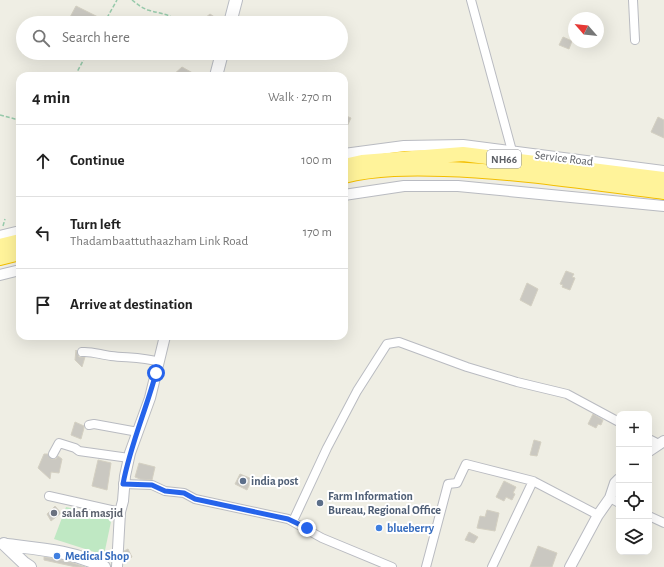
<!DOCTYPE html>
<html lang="en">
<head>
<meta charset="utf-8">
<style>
	:root { --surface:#fff; --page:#f6f6f6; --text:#222; --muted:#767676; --line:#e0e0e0 }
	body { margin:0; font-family:"Alegreya Sans",sans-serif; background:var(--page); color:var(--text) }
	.controls { position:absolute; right:12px; bottom:12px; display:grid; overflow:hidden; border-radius:8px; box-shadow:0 4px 16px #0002 }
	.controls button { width:36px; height:36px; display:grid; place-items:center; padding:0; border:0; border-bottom:1px solid var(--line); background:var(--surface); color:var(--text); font:20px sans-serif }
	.compass { position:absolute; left:568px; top:12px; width:36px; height:36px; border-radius:50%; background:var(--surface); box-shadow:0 4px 16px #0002; rotate:298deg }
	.stop { position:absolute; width:12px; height:12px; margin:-9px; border:3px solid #2563eb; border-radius:50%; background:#fff }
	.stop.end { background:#2563eb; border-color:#fff; box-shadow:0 1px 4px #0008 }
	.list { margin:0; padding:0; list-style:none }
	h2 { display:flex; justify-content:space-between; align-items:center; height:52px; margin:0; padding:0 16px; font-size:17px }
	h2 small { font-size:13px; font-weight:400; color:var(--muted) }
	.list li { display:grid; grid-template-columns:26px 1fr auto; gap:12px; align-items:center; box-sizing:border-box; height:72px; padding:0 16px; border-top:1px solid var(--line) }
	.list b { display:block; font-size:15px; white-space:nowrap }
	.list p { margin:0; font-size:13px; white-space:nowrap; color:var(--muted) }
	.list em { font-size:13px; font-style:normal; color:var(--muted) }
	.icon { flex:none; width:22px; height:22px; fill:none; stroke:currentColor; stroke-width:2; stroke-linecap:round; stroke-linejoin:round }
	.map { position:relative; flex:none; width:664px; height:567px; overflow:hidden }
	.search { position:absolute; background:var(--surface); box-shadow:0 4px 16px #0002; left:16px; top:16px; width:332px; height:44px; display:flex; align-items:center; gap:10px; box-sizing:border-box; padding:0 14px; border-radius:22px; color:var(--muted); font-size:15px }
	.panel { position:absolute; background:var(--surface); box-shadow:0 4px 16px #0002; left:16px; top:72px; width:332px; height:268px; border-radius:12px }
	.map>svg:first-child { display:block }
</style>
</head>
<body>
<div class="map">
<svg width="664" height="567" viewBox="0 0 664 567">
	<rect width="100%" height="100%" fill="#efeee4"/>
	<path fill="#bfe8c3" d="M66,507L112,517L104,555L54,539Z"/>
	<path fill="#cac8c1" stroke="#d4d0c2" d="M76,6L102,19L100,23H72L68,21Z
		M210,14L216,18L222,23H203L205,18Z
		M563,37L572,41L569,49L559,45Z
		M182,67L198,76H172Z
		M344,115L351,118L344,133Z
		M658,117L664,120V138L651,132Z
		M566,271L574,274L572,277L575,278L570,290L562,287L563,285L560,284Z
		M527,283L538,289L531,306L520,300Z
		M76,350L79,357H85L82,367L75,360Z
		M593,414L603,420L601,425L598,424L596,428L588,424Z
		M75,422L84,426V428L81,439L71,435Z
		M534,440L541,442L537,456L530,455Z
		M44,454H48L51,459H56L58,456L62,459L59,473L51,472L50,479L38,468Z
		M98,460L111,463L107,490L92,486Z
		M139,463L155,467L152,480L140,479L135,477Z
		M240,474L252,479L247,490L235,484Z
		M504,481L516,487L513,493L515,494L512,500L506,497L504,501L496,497Z
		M55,506L61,513L51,521L47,514Z
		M487,510L499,513L495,531L477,528L480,516L485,517Z
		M469,532L478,537L474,543L465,540Z
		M538,546L557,553L552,567H530Z
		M128,549L132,557L124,561V551Z
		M44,557L67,561L85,567H76L44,560Z"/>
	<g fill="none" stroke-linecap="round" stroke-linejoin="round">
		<g stroke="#b9bbc1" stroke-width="10">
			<path id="minor" d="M471,0L512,151
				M633,0L635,40
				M82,352C92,351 101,355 111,356C127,358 143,357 159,362
				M89,425L94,424L138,432
				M649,439L659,444
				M53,454L59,443L75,448L79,451L129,458
				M123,484L152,485L165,491L184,493L195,499L288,519L322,538L392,567
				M49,496L120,512
				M610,498L619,503
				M649,516L664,523
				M293,521L327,448L357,391L387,344L399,342L467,367L517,382L567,394L619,422
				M426,567L448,484L457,483L466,464L533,481
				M492,567L533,481L598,515"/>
		</g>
		<g stroke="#b9bbc1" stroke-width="12">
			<path id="tertiary" d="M344,154L404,146L463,145L664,171
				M344,195L404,186H458L664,206
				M0,236L20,231
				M0,275L20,270
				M649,451L664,441
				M117,567L120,512L123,501L125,476L130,453L150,398L165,336
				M570,567L598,515L610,498L615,483L619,479"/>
		</g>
		<g stroke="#b9bcc3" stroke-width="14">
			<path id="secondary" d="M230,23L236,0
				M216,76L222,53
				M4,544L24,563L30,567
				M7,545C40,549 73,551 104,567"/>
		</g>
		<g stroke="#f3be00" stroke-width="16">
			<path id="trunk" d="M344,166L362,162L463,154L664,179
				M344,176C376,168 411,168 444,169C517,171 591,183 664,192
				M0,246L20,241
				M0,258L20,253"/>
		</g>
		<path stroke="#97caab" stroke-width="1.5" stroke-dasharray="4 2" stroke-linecap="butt" d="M132,0C137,4 142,8 148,10C161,14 169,13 180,23
			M104,23L117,0
			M75,76L87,53
			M0,115L15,119H20
			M3,226L5,219"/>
		<use href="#minor" stroke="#fff" stroke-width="8"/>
		<use href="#tertiary" stroke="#fff" stroke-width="10"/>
		<use href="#secondary" stroke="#fff" stroke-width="12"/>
		<use href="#trunk" stroke="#fff39a" stroke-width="14"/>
	</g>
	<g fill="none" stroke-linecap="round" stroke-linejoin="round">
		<path stroke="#2563eb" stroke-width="5" d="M156,373C146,410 130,446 123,484L152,485L165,491L184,493L195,499L288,519L307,528"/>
	</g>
	<g fill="#5c6f8a" stroke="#fff" stroke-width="1.5">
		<circle cx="243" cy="481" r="4"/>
		<circle cx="320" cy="503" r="4"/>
	</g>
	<circle fill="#6b7280" stroke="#fff" stroke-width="1.5" cx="54" cy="513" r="4"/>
	<g fill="#3f7fe0" stroke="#fff" stroke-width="1.5">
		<circle cx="379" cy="528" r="4"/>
		<circle cx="57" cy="556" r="4"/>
	</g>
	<g text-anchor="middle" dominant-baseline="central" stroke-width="4" stroke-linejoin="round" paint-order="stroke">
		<rect fill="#fff" stroke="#8d8f93" stroke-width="1" x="487" y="150" width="34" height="18" rx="3"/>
		<g font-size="11" font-weight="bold" fill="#5c5f65">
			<text x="504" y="159">NH66</text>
		</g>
		<g font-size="12" fill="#5c5f65" stroke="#fff">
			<text transform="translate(564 158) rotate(7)">Service Road</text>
		</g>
		<g font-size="12" font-weight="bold" fill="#4e5e75" stroke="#fff" text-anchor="start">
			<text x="251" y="481">india post</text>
			<text x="328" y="496">Farm Information<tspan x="328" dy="14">Bureau, Regional Office</tspan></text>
		</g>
		<g font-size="12" font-weight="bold" fill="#5b616d" stroke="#fff" text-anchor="start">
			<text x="62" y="513">salafi masjid</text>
		</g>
		<g font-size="12" font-weight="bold" fill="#366cbe" stroke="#fff" text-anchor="start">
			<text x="387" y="528">blueberry</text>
			<text x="65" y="556">Medical Shop</text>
		</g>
	</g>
</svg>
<div class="controls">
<button>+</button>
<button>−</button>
<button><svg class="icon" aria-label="locate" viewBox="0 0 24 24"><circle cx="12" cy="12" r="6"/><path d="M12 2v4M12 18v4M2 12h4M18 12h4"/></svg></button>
<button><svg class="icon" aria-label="layers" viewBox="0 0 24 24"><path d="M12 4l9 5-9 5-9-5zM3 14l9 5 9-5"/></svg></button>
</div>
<svg class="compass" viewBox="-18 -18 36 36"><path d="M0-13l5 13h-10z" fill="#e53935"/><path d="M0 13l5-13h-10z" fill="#767676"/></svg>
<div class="stop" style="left:156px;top:373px"></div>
<div class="stop end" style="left:307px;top:528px"></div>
<div class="search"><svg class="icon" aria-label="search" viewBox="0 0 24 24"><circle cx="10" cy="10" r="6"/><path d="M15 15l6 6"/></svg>Search here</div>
<section class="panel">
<h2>4 min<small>Walk · 270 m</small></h2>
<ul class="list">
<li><svg class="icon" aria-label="ahead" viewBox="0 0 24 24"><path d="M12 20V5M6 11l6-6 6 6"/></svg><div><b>Continue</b></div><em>100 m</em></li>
<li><svg class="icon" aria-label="left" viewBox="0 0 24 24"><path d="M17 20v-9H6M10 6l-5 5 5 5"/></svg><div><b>Turn left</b><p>Thadambaattuthaazham Link Road</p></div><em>170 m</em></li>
<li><svg class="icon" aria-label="arrive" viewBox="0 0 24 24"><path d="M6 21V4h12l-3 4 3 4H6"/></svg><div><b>Arrive at destination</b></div></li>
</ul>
</section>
</div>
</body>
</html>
